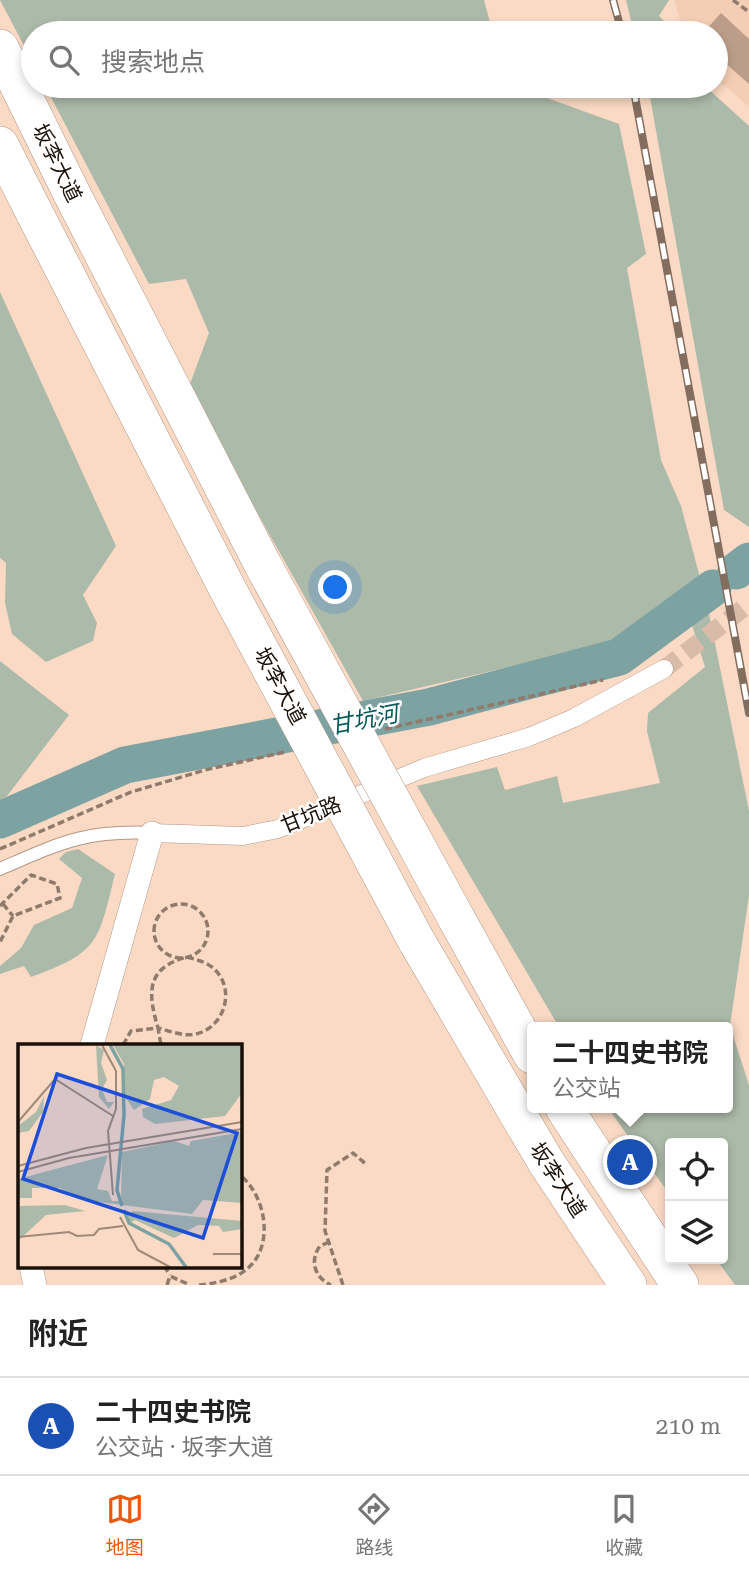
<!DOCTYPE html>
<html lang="zh">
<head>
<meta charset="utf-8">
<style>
	:root { --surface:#fff; --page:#f2f2f2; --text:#222; --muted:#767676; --line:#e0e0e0; --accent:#ea580c }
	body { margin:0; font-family:"Roboto Serif","Noto Sans SC",serif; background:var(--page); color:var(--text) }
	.controls { position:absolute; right:21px; bottom:21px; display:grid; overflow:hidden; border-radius:7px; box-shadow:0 4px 10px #0003 }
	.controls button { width:63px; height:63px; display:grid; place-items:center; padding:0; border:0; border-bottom:2px solid var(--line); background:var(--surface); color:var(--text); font:35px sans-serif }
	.you { position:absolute; left:336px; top:588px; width:24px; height:24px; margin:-18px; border:5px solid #fff; border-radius:50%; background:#1a73e8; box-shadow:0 0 0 10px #1a73e833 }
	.badge { display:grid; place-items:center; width:46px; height:46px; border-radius:50%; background:var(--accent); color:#fff; font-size:23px; font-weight:700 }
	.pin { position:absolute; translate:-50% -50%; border:4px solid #fff; box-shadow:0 2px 7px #0006 }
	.popup { position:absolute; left:527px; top:1022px; width:206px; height:91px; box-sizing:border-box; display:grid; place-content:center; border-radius:7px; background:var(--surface); filter:drop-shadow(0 2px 5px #0005); font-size:23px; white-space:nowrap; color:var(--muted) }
	.popup b { font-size:26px; color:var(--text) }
	.popup::after { content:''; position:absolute; left:50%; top:100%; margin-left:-14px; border:14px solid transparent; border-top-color:var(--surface) }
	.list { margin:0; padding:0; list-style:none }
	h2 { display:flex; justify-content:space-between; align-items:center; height:91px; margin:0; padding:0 28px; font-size:30px }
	h2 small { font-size:23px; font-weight:400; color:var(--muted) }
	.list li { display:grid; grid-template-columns:46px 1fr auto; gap:21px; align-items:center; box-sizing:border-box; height:98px; padding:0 28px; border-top:2px solid var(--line) }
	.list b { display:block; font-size:26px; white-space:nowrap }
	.list p { margin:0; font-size:23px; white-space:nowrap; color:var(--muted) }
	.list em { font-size:23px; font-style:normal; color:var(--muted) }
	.icon { flex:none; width:38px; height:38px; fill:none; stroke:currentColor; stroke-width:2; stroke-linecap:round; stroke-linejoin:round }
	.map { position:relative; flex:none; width:749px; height:1285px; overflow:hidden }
	.search { position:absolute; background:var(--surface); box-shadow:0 4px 10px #0003; left:21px; right:21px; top:21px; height:77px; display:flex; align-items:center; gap:18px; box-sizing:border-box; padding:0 24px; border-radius:38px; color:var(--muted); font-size:26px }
	.sheet { height:189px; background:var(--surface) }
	nav { display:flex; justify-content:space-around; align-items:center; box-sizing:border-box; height:98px; border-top:2px solid var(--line); background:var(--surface); font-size:19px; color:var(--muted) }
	nav a { display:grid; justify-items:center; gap:4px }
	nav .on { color:var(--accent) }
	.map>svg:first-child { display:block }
</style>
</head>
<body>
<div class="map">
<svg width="749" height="1285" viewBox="0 0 749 1285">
	<rect width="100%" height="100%" fill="#fadac5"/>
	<path fill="#f4ceb4" d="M674,0H749V107L716,78V33H684Z"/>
	<path fill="#acbaa9" d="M0,0H484L493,33H33V63Z
		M626,0H669L659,16L676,33H634Z
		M45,86H514L619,124L646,254L627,268L661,460L681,506L707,604L749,811V895L730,1026L749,1085V1285H735L716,1259H723V1143H670V1195L608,1108H728V1027H559L417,786L497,767L505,790L557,776L563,803L660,783L647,731L648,713L705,667L684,599L630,639L363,701L188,389L209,333L186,279L149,284Z
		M648,86H705L749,126V527L724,510Z
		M0,292L116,546L83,595L97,623L93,641L46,662L12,634L5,603L6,563L0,558Z
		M0,661L69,715L7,796L0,800Z
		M78,849L115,874C98,942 100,952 31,977L24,966L0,974V966L21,948L34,925L72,908L82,878L59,859L66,852Z"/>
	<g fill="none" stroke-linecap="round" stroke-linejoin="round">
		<path stroke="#7ca2a2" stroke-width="37" d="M736,571L749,561
			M0,820L125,765L429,707L619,657L713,588"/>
	</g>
	<path fill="#bc9d8a" d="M721,13L749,39V84L716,55V33H703Z"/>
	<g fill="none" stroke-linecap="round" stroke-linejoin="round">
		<path stroke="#d8bca9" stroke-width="18" stroke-dasharray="18 9" stroke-linecap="butt" d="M664,669L749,604"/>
		<g stroke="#b49682" stroke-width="14">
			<path id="service" d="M0,869C60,843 84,830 152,833"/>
		</g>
		<g stroke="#b49682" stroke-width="19">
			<path id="pedestrian" d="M152,833L243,836L278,829L424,768L529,737L574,718L664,669"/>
		</g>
		<g stroke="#b49682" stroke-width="24">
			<path id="minor" d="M92,1045L152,833
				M31,1266L35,1285"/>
		</g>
		<g stroke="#b49682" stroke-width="38">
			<path id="primary" d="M0,48L72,194
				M0,145L35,214
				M455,916L532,1055
				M416,940L546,1162L628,1285
				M564,1108L680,1285"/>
		</g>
		<path stroke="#8f7a6b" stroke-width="3.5" stroke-dasharray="7 3.5" stroke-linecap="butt" d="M733,0L749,12
			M385,729L603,680
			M0,849L131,792L205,770L285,752
			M3,904L13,916
			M154 931a27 27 0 1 1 54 0a27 27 0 1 1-54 0Z
			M0,906L31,875L57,884L60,898L13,916L0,942
			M187,957C196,960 205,961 213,968C236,987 226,1027 196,1034C184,1037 170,1031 158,1028C148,994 145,968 187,957Z
			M123,1045L131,1031L158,1028L161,1045
			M329,1242L320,1246C309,1261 315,1278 331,1285
			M164,1266L170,1275
			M167,1285L170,1276L190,1285
			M199,1285C216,1283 234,1280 247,1269C275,1246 266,1196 240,1175
			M343,1285L325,1231L327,1170L353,1153L367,1165"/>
		<use href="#service" stroke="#fff" stroke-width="12"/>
		<use href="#pedestrian" stroke="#fff" stroke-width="18"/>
		<use href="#minor" stroke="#fff" stroke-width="23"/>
		<use href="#primary" stroke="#fff" stroke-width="37"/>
		<g stroke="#826d5f" stroke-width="8">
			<path id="rail" d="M613,0L622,33
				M633,86L749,713"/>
		</g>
		<use href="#rail" stroke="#fff" stroke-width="5" stroke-dasharray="16" stroke-linecap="butt"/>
		<g stroke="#b49682" stroke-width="38" stroke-linecap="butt">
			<path id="primary-bridge" d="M72,194L263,565L455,916
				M35,214L226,586L416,940"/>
		</g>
		<use href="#primary-bridge" stroke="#fff" stroke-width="37"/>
	</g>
	<g text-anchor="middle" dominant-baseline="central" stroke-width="5" stroke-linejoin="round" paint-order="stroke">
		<g font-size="21" fill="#1a1008" stroke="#fff">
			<text transform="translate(57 163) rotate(64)">坂李大道</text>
			<text transform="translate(280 686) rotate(62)">坂李大道</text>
			<text transform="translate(311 815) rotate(-22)">甘坑路</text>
			<text transform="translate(558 1180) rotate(57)">坂李大道</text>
		</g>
		<g font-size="23" font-style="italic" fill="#005859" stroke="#fff">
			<text transform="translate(364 720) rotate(-11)">甘坑河</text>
		</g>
	</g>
	<g transform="translate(18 1044)">
		<rect width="224" height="224" fill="#fadac5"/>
		<path d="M78,1L86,6L83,19L89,36L84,45L89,58H96L91,65L81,53ZM95,1H224V49L207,72L137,80L125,73L124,65L153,56L161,42L146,33L136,36L132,55L116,66L107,53L106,20ZM26,52L25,68L11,87L0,89V82L18,68ZM224,88V159L185,156L174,170L66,156L42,144H14V154H0V135L90,111L79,145L90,147L94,157H103L104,108L156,97L171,102L173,97ZM47,161L67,167L28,171L0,197V162ZM115,167L224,177V185L205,188L201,182L180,181L156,194L117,176L112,179L110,171Z" fill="#acbaa9"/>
		<path fill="none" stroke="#7ca2a2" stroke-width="3.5" d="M92,1L105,25L106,71L99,146L104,162M106,166L111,179L151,200L168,223"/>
		<path fill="none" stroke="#a08979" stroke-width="2" d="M84,1L98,27V65L90,87L95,151M0,78L37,35L95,72M0,122L68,104L224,78M0,128L51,114L224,85M102,173L120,206L152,223M0,193L51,188L59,192L76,191L81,185L105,182M195,210H224"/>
		<path fill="#1d4ed8" fill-opacity="0.15" stroke="#1d4ed8" stroke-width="3.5" d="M39,30L219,89L185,194L5,135Z"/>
		<rect width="224" height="224" fill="none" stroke="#1a1008" stroke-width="3.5"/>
	</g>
</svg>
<div class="controls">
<button><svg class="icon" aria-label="locate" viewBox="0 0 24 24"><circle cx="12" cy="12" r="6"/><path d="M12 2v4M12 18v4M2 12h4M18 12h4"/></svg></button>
<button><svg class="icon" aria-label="layers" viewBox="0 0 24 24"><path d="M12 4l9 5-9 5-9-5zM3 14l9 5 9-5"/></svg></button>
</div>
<div class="you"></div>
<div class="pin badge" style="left:630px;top:1162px;background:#1a4fb4">A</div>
<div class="popup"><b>二十四史书院</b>公交站</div>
<div class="search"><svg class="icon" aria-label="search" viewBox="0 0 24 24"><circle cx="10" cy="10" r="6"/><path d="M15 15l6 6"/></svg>搜索地点</div>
</div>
<section class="sheet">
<h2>附近<small></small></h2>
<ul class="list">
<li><span class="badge" style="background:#1a4fb4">A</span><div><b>二十四史书院</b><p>公交站 · 坂李大道</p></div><em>210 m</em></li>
</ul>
</section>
<nav>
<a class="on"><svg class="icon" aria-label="map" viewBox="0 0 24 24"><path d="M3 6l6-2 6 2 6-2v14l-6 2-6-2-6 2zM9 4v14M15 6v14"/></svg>地图</a>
<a><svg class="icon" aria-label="directions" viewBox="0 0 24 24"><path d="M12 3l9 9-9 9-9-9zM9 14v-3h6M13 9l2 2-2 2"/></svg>路线</a>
<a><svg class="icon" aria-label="saved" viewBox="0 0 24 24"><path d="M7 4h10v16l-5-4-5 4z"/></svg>收藏</a>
</nav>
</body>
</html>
